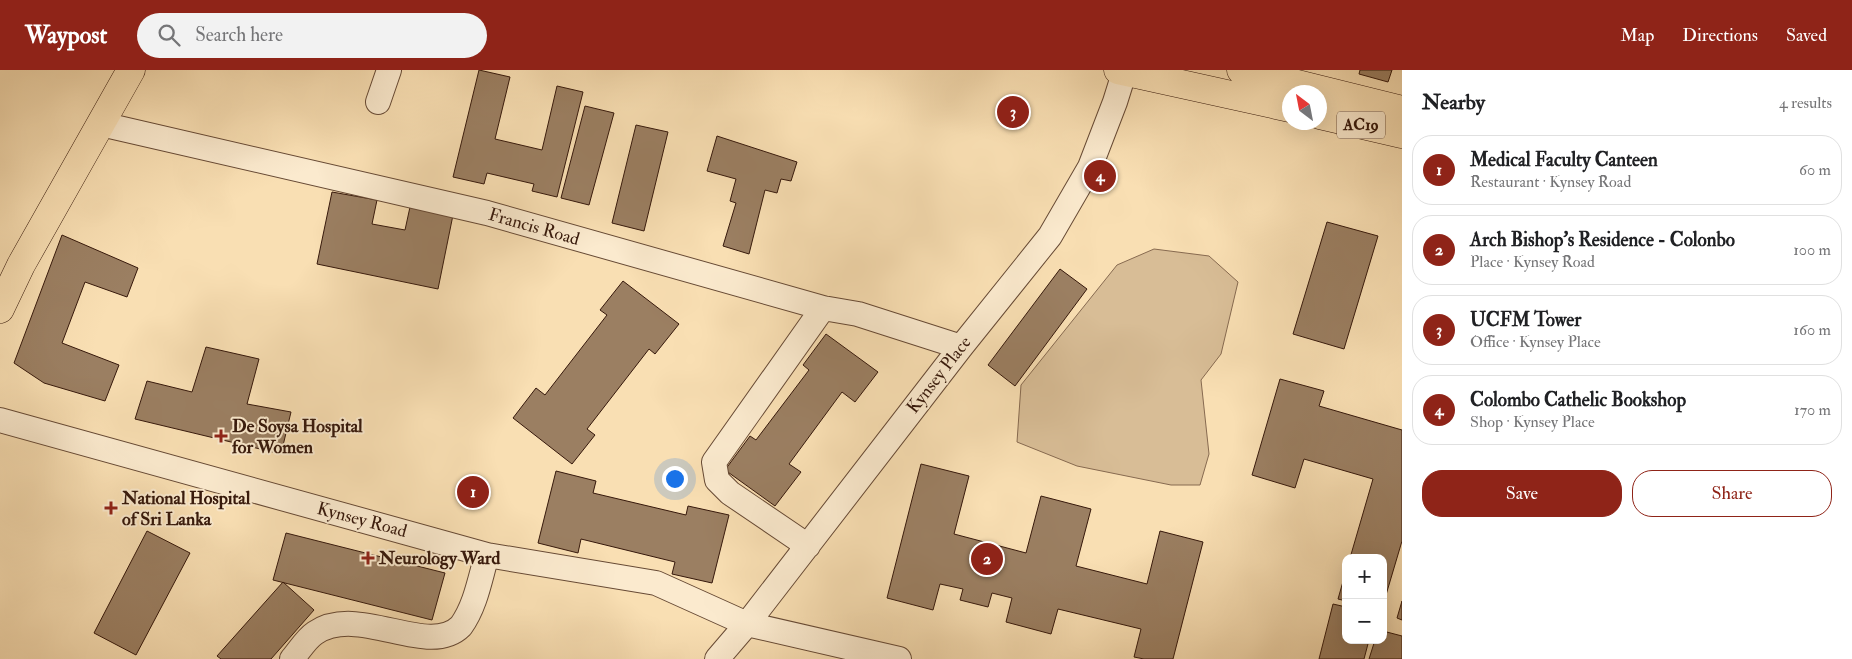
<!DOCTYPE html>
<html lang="en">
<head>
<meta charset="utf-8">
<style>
	:root { --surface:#fff; --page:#f2f2f2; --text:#202124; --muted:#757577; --line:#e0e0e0; --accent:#8f2418 }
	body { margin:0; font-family:"IM FELL Double Pica",serif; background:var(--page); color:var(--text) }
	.controls { position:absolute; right:15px; bottom:15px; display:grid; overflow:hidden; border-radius:10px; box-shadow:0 5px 20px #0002 }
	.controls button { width:45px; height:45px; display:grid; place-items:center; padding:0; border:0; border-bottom:1px solid var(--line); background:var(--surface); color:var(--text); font:25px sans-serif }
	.compass { position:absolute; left:1282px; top:15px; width:45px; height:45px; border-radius:50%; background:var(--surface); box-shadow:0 5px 20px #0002; rotate:328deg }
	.you { position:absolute; left:674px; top:408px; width:18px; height:18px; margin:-12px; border:4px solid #fff; border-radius:50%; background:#1a73e8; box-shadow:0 0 0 8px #1a73e833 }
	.badge { display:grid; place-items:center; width:32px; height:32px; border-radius:50%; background:var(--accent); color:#fff; font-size:16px; font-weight:700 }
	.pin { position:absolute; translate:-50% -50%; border:2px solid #fff; box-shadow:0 1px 5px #0006 }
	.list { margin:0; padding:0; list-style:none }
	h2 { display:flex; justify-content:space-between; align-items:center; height:65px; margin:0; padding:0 20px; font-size:21px }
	h2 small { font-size:16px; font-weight:400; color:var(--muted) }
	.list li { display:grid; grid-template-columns:32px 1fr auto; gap:15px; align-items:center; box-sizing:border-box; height:70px; margin:0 10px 10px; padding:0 10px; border:1px solid var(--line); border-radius:20px }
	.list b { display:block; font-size:19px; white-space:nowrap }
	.list p { margin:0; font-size:16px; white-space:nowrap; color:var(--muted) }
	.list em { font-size:16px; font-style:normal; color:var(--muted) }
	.actions { display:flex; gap:10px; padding:15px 20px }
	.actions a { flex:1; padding:11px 0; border:1px solid var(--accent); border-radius:20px; text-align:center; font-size:18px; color:var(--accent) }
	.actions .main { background:var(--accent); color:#fff }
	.icon { flex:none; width:28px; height:28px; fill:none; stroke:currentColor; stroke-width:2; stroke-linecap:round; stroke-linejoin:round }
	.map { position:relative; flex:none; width:1402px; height:589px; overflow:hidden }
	header { display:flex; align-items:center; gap:30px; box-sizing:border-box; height:70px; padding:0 25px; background:var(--accent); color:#fff }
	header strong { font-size:24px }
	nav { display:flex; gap:28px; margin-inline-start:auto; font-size:18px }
	.search { width:350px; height:45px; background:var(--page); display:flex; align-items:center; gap:12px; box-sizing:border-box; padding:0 18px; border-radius:28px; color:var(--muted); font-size:19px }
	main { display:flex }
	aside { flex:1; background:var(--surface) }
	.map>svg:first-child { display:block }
</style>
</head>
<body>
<header>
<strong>Waypost</strong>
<div class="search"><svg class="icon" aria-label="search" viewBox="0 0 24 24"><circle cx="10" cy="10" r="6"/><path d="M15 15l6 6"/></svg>Search here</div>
<nav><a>Map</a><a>Directions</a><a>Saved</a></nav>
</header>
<main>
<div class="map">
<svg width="1402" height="589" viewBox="0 0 1402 589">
	<rect width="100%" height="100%" fill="#f9dfb3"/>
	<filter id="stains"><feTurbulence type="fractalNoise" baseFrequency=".004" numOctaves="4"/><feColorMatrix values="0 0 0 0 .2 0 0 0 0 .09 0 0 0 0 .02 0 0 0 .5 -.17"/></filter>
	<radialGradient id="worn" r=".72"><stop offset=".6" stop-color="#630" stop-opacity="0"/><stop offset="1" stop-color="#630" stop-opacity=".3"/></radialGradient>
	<path fill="#d8bd96" stroke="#876a50" d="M1154,179L1209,186L1238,212L1221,284L1201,310L1209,384L1200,415H1171L1077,396L1017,372L1021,315L1117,195Z"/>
	<path fill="#9b7f62" stroke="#36180b" d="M479,0L510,7L495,69L542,80L557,16L583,22L557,127L532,121L534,114L487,103L484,114L453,107Z
		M1360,0H1392L1388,12L1359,4Z
		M585,36L614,43L589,135L561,128Z
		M636,55L668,62L644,161L612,153Z
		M717,66L797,92L791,111L781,109L777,123L765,120L749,184L723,176L736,133L730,131L736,109L707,101Z
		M332,122L377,130L372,154L405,160L410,137L453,145L438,219L317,194Z
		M1327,152L1378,166L1344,279L1293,264Z
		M62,165L138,198L127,227L85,212L62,273L119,295L105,331L44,313L14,293Z
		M1060,199L1087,219L1015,316L988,295Z
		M623,211L679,254L655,284L649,279L587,359L595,365L572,394L513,348L536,318L545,325L607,245L600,240Z
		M826,264L878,302L855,332L842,322L789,394L801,402L775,436L725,400L750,366L756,370L809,300L803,295Z
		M206,277L259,289L247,334L291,342L281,384L135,349L147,311L192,322Z
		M1280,309L1324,321L1319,336L1402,360V471L1383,535V488H1350L1373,409L1304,389L1295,418L1252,405Z
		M921,394L969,406L954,464L1026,483L1041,426L1091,439L1076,496L1147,514L1160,461L1203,472L1173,589H1144L1134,587L1141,559L1058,539L1051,564L1006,552L1012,528L992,523L988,537L960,530L963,519L940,514L933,540L887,528Z
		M556,401L596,411L593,423L686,445L688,436L729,445L712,513L672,504L675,492L581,469L578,483L538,473Z
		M147,461L190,483L136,585L94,563Z
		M286,463L445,503L432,550L273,510Z
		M1346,501V531L1338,529Z
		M283,512L314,540L271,589H221L217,586Z
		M1402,531V550L1397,548Z
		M1333,534L1346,537V570H1369L1364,589H1319Z
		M1383,561L1402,566V589H1369L1375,570H1383Z"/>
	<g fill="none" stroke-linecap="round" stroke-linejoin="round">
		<g stroke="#674a35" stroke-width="26">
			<path id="minor" d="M378,32L389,0
				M101,54L487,143L823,238L858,244L961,277
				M0,350L487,485L656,513L747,554L899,589
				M808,476L730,423L717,410L714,392L823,238
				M292,589C299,581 306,569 315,563C359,533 428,589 461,556C476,535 480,508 487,485
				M717,589L747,554L961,277L1050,166L1090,97L1115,32L1125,0"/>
		</g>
		<g stroke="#36180b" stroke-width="29">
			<path id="major" d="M1118,0L1290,38
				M1241,0L1402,40
				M1320,45L1402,64
				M0,239L21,195L131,0"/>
		</g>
		<use href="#minor" stroke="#fbeace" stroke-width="24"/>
		<use href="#major" stroke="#f9dfb3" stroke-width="28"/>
	</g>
	<g fill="#8f2418" stroke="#fbeace" stroke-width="2">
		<path d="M218.5 358.5h5v5h5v5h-5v5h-5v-5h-5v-5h5z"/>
		<path d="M108.5 430.5h5v5h5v5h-5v5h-5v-5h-5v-5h5z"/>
		<path d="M365.5 480.5h5v5h5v5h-5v5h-5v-5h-5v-5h5z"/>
	</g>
	<g text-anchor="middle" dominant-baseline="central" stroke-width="4" stroke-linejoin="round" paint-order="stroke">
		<rect fill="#fbeace" stroke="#715746" stroke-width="1" x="1337" y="41.5" width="48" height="27" rx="4"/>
		<g font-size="16" font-weight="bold" fill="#36180b">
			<text x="1361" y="55">AC19</text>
		</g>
		<g font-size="18" fill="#36180b" stroke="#fbeace">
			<text transform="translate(534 157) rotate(16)">Francis Road</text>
			<text transform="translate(939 305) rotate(-52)">Kynsey Place</text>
			<text transform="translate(362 450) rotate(15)">Kynsey Road</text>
		</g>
		<g font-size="18" font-weight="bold" fill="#36180b" stroke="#fbeace" text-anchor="start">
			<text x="232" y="356">De Soysa Hospital<tspan x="232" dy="21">for Women</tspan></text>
			<text x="122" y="428">National Hospital<tspan x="122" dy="21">of Sri Lanka</tspan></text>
			<text x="379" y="488">Neurology Ward</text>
		</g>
	</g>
	<rect width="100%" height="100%" filter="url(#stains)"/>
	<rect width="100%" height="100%" fill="url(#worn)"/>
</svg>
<div class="controls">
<button>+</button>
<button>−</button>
</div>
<svg class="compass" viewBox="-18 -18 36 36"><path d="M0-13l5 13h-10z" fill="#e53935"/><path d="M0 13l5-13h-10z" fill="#757577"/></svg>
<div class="you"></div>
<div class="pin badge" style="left:473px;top:422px">1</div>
<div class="pin badge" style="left:987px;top:489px">2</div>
<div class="pin badge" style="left:1013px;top:42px">3</div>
<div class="pin badge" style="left:1100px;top:106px">4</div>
</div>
<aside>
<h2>Nearby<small>4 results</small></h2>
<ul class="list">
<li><span class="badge">1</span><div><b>Medical Faculty Canteen</b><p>Restaurant · Kynsey Road</p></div><em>60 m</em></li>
<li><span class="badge">2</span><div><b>Arch Bishop's Residence - Colonbo</b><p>Place · Kynsey Road</p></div><em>100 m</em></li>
<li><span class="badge">3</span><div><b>UCFM Tower</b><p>Office · Kynsey Place</p></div><em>160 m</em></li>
<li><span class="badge">4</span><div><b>Colombo Cathelic Bookshop</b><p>Shop · Kynsey Place</p></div><em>170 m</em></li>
</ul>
<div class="actions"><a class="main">Save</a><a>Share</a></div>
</aside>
</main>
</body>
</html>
